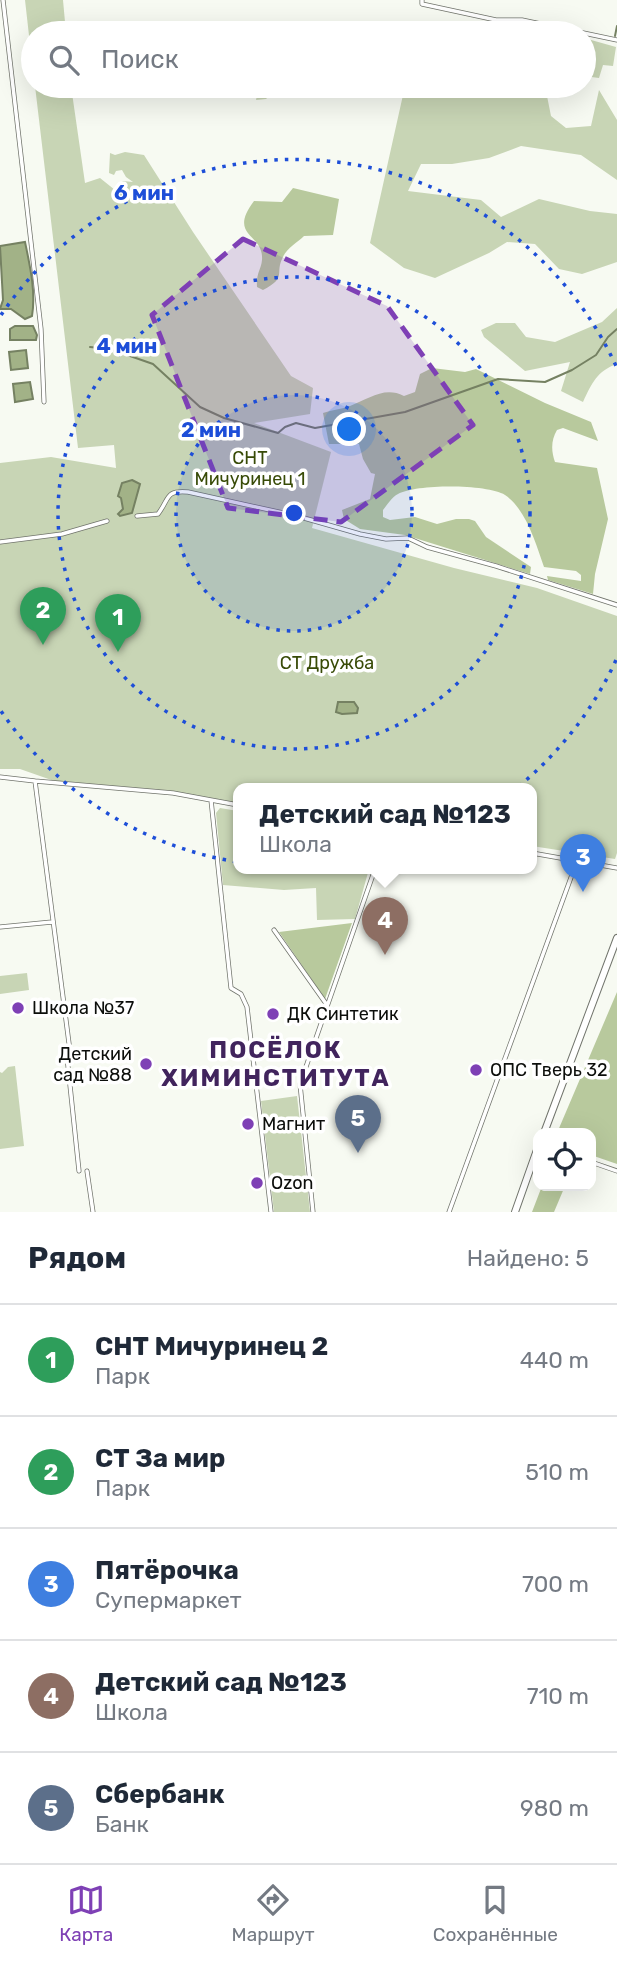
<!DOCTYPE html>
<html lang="ru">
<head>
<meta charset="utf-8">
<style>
	:root { --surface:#fff; --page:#f2f2f3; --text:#1f2937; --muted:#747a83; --line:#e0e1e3; --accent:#7e40b5 }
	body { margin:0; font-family:Rubik,sans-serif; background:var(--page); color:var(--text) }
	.controls { position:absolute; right:21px; bottom:21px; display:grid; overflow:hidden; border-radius:14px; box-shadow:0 7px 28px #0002 }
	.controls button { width:63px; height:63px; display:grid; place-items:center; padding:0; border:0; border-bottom:2px solid var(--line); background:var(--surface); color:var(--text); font:35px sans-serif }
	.you { position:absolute; left:350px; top:430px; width:24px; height:24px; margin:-18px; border:5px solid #fff; border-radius:50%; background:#1a73e8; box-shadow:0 0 0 10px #1a73e833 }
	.badge { display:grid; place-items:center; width:46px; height:46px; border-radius:50%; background:var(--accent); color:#fff; font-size:23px; font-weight:700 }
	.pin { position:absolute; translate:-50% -58px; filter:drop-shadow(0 2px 4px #0008) }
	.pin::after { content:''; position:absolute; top:37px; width:24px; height:21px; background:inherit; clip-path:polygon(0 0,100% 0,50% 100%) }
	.popup { position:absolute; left:233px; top:783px; width:304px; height:91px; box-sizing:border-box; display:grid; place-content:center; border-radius:14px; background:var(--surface); filter:drop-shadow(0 2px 5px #0005); font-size:23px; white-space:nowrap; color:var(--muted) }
	.popup b { font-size:26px; color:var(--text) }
	.popup::after { content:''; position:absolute; left:50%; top:100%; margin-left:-14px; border:14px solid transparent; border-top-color:var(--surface) }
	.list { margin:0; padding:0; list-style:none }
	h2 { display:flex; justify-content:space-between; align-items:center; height:91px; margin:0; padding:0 28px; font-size:30px }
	h2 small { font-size:23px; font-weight:400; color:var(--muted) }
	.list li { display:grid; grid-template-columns:46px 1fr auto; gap:21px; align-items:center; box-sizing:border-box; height:112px; padding:0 28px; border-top:2px solid var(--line) }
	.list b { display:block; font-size:26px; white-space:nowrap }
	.list p { margin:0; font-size:23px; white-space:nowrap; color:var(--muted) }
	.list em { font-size:23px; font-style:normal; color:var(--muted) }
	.icon { flex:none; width:38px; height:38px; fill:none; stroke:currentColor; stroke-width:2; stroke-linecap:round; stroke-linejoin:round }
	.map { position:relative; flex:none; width:617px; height:1212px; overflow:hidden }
	.search { position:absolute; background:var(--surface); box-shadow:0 7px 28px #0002; left:21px; right:21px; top:21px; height:77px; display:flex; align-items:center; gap:18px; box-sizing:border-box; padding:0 24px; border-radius:38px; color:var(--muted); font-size:26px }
	.sheet { height:651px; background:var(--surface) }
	nav { display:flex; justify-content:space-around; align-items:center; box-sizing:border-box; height:98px; border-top:2px solid var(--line); background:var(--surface); font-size:19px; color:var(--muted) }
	nav a { display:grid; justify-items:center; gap:4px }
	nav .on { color:var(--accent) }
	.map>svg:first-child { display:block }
</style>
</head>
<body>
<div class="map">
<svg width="617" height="1212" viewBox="0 0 617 1212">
	<rect width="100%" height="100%" fill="#f7faf2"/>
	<path fill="#c8d5b5" d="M25,0H63L66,33H33V71Z
		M584,38L616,47L613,66L603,65L599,78L584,76Z
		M35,86H71L85,183L100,178L115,190L123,181L133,182L126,177L122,170L116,171L114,175L109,173L110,153L115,155L125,152L144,155L193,232L291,376L313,388L310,414L254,423L331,452L312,528L454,568L537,588L617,616V853L615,859L532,846V789H238V804L127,787L60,783L20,769H0V463L51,457L116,468L114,445L78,448Z
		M259,86H275L273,92L266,99L256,100Z
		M405,86H545L551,116L566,128L591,126L599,90L617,120V180L581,155L521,146L489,158L452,164H421L408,191L481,200L501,217L539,199L590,211L617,214V262L582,274L559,269L535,244L507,242L489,253L435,278L404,268L370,243Z
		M617,308V364C597,371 592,383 583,402L561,391L570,362L525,371L484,337L481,330L496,323H515L526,337L555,342L602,322Z
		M220,808L238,811V869H369L355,919L317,920L316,888L284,890L223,885L216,813Z
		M27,973L29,990L0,994V976Z
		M15,1066L24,1146L0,1149V1072L2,1073L8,1067Z
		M297,1096L310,1212H274L261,1101Z"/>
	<path fill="#b8c99d" d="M293,188L339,199L333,235L304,236C298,242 286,249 283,257C274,274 288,277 263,290L257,287C256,273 261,270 262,260C264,233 227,237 254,201L282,202Z
		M432,368L465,372L476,369L545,403L591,422L598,441L563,428L557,430C551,440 551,451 555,462L597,468L608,519L595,574L593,594L548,580L547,576L581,581V575L576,571L544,567C536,544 526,509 505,495C487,484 417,484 398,494C392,497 387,505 383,510V517L390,520L415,517L437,524L456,519H469L475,521L486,537L531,567L530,574L405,535L360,529L344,519L342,510L370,499L375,474L371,473L363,459L359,444H329L323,413C332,410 342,409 350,406C369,399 384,386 404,396L415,392L420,374Z
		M352,923L325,999L279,932Z
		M617,992V1164L591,1155V1133H557Z
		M542,1186H565L554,1212H532Z"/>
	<path fill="#a2b287" stroke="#758162" stroke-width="2" d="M25,242C30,266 36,292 32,316L25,319L11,309H0L3,300L0,246Z
		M15,326H33L37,335L36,340H10V329Z
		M26,350L28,368L11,370L9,352Z
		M30,382L33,399L15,402L13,384Z
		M132,480L140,484L132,513L120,516L118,514L123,509L121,498L118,496L122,483Z
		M338,702H354L358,708L357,713L342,714L336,712Z"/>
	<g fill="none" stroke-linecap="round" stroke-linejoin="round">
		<path stroke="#758162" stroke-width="2" d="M615,36L617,26
			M90,347L110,349L153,364L200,407L224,418L278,433L285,427L296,423L315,428L405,412L498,379L545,382L572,370L596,355L608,337L617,329"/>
		<g stroke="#71746c" stroke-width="5">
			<path id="minor" d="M3,0L41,329L44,402
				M422,0V4L496,20H522L617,40
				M137,516L158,514C170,498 165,490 188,492L297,516L360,534L386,539L408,538L427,547L496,566L617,605
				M0,542L62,534L107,521
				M0,777L35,781
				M211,800L231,988L241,994L247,1007L271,1212
				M532,853L617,868
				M0,927L52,922
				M274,930L327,1005
				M591,1162L617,1171
				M79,1171L67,1057L70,1051L35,781L173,793L238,805
				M87,1171L93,1212
				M313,1212L300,1084L375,869
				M449,1212L577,861"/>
		</g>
		<g stroke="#71746c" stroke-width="8">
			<path id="primary" d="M544,1133L617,938
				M515,1212L538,1147"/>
		</g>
		<use href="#minor" stroke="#fff" stroke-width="3.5"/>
		<use href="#primary" stroke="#fff" stroke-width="6"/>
	</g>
	<path fill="#7e40b5" fill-opacity="0.2" stroke="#7e40b5" stroke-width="5" stroke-dasharray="14 9" stroke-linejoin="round" d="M243,239L387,306L473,425L341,522L228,508L152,315Z"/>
	<circle cx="294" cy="513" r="118" fill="#1d4ed8" fill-opacity=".12"/>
	<g fill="none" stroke="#1d4ed8" stroke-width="3.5" stroke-dasharray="3.5 7">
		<circle cx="294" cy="513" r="118"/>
		<circle cx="294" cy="513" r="236"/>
		<path d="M616 660A354 354 0 0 1 1 711M1 315A354 354 0 0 1 616 366"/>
	</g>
	<g fill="#7e40b5" stroke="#fff" stroke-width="2.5">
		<circle cx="18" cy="1008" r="7"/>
		<circle cx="273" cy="1014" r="7"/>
		<circle cx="146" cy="1064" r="7"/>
		<circle cx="476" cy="1070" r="7"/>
		<circle cx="248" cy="1124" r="7"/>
		<circle cx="257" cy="1183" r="7"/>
	</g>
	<g text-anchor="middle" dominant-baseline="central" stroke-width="7" stroke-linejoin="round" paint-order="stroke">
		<g font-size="18" fill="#384b07" stroke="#fff">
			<text x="250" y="458">СНТ<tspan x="250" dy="21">Мичуринец 1</tspan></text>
			<text x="327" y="663">СТ Дружба</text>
		</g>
		<g font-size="18" fill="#0c0e0b" stroke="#fff" text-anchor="start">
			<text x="32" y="1008">Школа №37</text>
			<text x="287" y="1014">ДК Синтетик</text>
			<text x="132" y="1054" text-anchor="end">Детский<tspan x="132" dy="21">сад №88</tspan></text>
			<text x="490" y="1070">ОПС Тверь 32</text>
			<text x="262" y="1124">Магнит</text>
			<text x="271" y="1183">Ozon</text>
		</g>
		<g font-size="24" font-weight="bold" letter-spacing="2" fill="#41245d" stroke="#fff">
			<text x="276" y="1050">ПОСЁЛОК<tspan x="276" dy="28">ХИМИНСТИТУТА</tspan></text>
		</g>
	</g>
	<circle cx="294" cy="513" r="10" fill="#1d4ed8" stroke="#fff" stroke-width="3.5"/>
	<g font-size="21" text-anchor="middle" font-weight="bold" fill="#1d4ed8" stroke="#fff" stroke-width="7" stroke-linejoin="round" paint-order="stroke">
		<text x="144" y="200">6 мин</text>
		<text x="127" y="353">4 мин</text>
		<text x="211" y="437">2 мин</text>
	</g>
</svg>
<div class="controls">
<button><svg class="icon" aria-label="locate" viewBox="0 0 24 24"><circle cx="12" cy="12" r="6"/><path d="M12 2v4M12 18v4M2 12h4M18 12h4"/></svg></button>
</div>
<div class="you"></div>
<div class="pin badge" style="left:118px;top:652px;background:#2e9e5b">1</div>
<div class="pin badge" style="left:43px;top:645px;background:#2e9e5b">2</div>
<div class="pin badge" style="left:583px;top:892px;background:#3f7fe0">3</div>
<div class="pin badge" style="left:385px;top:955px;background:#8d6e63">4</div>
<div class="popup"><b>Детский сад №123</b>Школа</div>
<div class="pin badge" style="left:358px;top:1153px;background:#5c6f8a">5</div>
<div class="search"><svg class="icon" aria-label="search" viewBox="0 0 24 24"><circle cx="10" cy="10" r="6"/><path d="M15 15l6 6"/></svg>Поиск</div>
</div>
<section class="sheet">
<h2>Рядом<small>Найдено: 5</small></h2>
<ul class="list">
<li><span class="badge" style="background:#2e9e5b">1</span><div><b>СНТ Мичуринец 2</b><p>Парк</p></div><em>440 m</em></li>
<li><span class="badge" style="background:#2e9e5b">2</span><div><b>СТ За мир</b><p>Парк</p></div><em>510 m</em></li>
<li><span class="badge" style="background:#3f7fe0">3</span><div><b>Пятёрочка</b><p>Супермаркет</p></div><em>700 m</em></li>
<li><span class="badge" style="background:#8d6e63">4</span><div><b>Детский сад №123</b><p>Школа</p></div><em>710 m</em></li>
<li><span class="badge" style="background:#5c6f8a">5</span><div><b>Сбербанк</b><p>Банк</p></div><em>980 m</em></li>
</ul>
</section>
<nav>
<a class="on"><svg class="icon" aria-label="map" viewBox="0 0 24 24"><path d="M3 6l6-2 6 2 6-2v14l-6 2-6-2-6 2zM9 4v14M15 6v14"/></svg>Карта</a>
<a><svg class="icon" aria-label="directions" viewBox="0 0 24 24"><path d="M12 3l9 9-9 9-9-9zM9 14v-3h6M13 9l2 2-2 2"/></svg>Маршрут</a>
<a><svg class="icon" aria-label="saved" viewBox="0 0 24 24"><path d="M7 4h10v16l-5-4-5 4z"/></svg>Сохранённые</a>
</nav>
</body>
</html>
